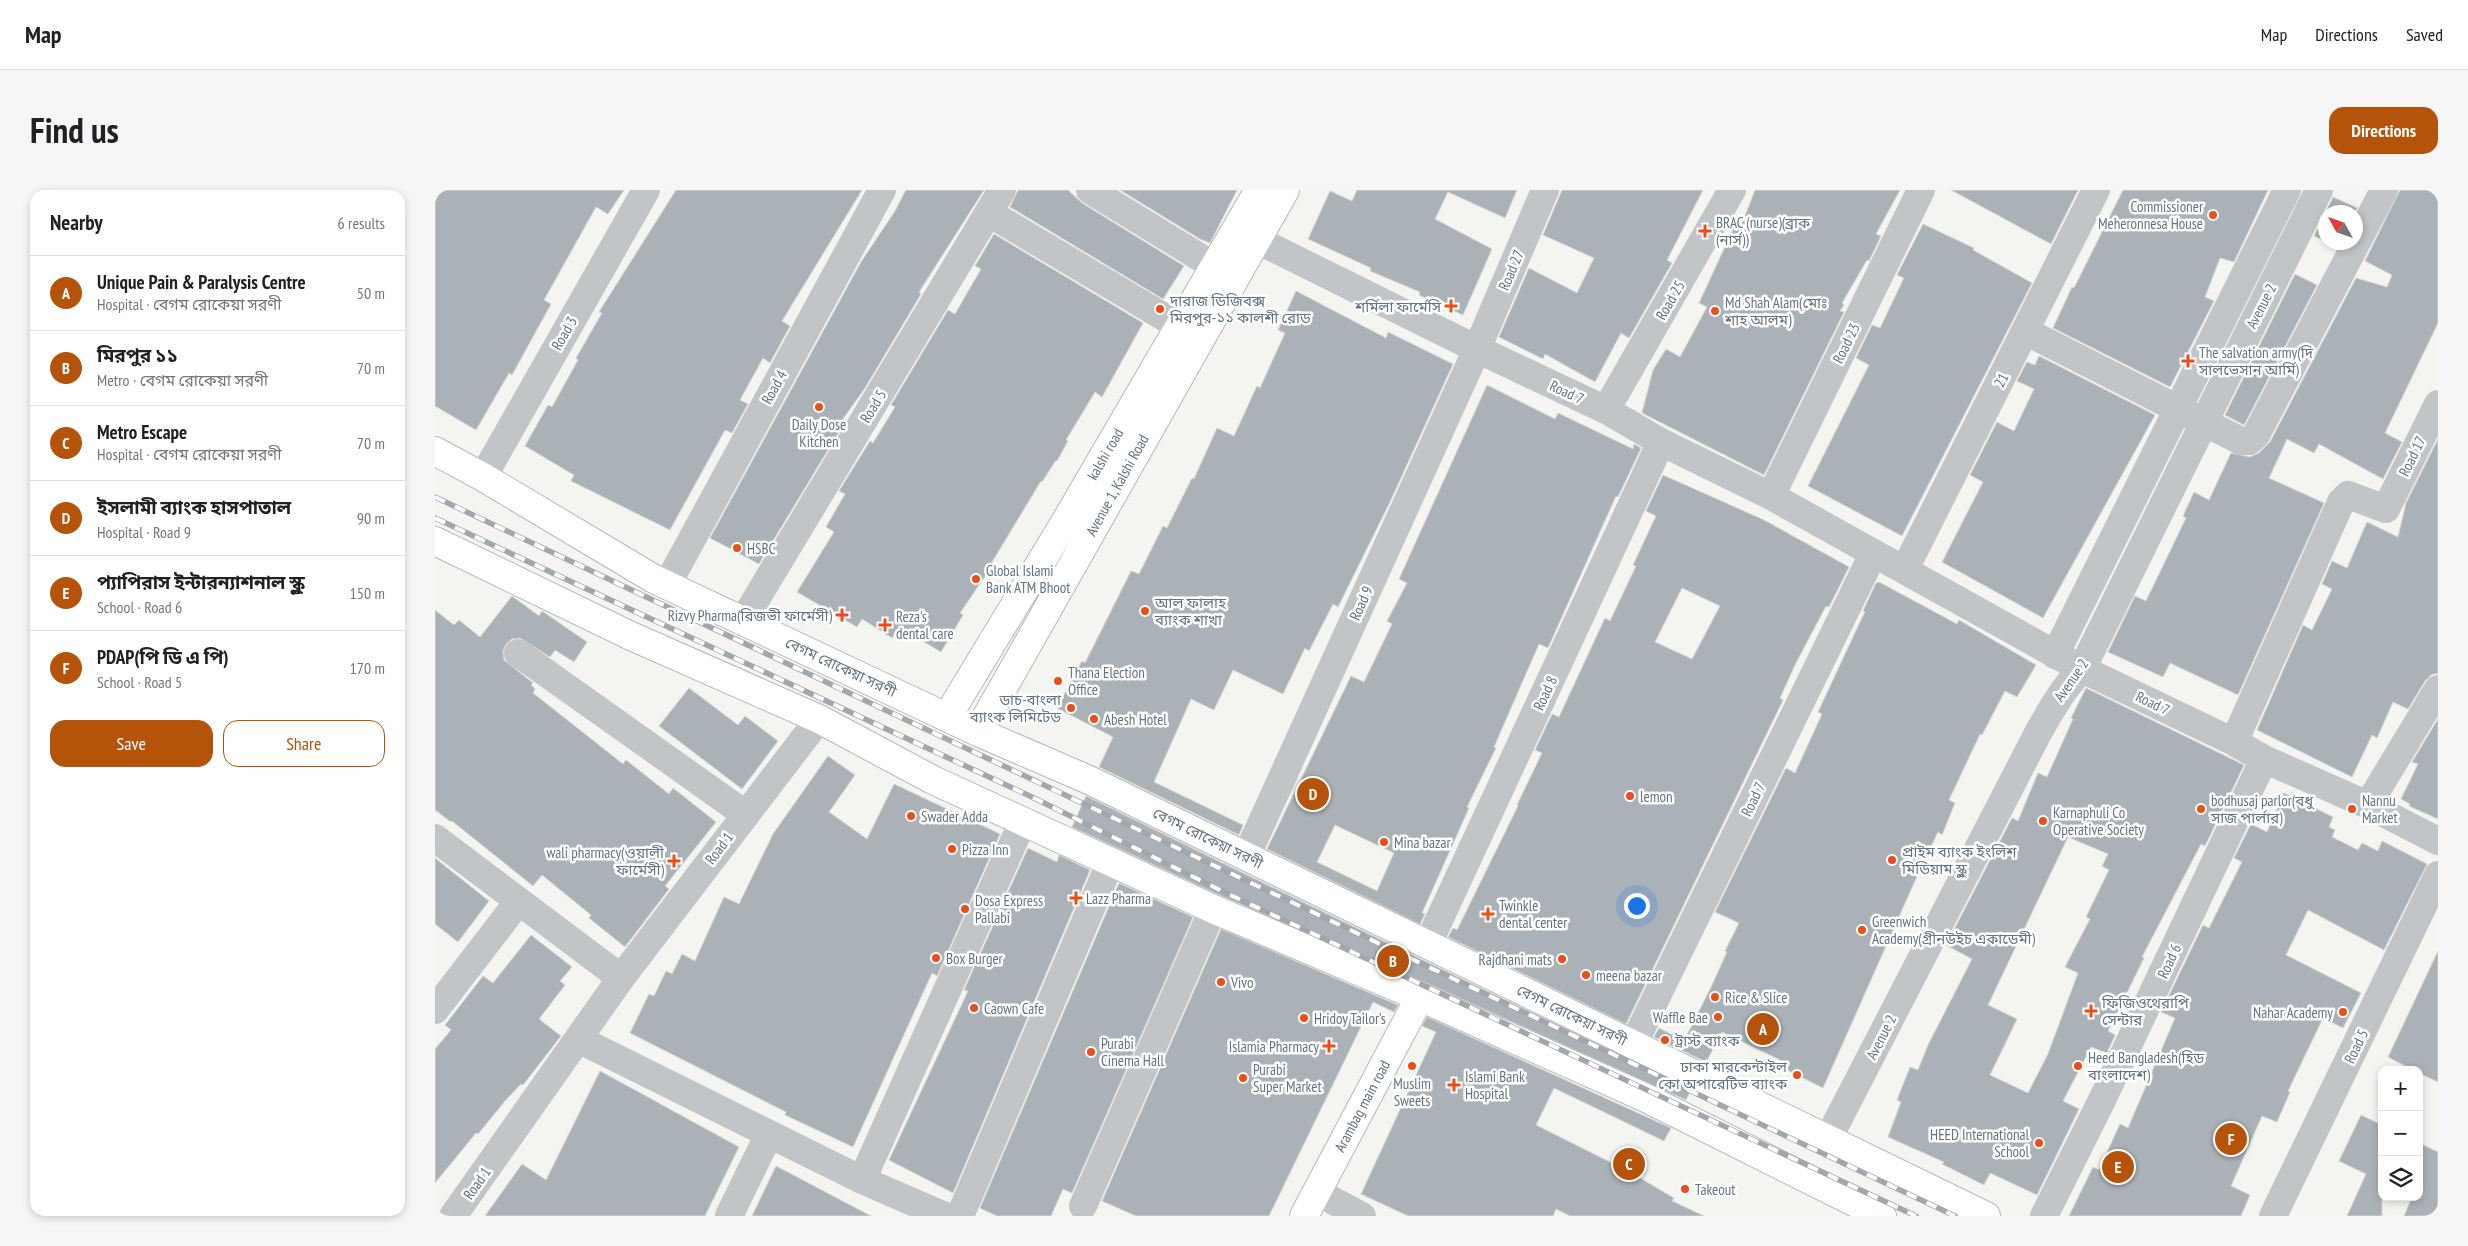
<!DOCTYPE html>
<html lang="en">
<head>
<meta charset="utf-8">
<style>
	:root { --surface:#fff; --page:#f6f6f6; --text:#202124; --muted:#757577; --line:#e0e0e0; --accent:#b45309 }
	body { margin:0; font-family:"PT Sans Narrow","Noto Sans Bengali",sans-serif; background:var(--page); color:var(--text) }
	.controls { position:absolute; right:15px; bottom:15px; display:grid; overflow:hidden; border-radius:10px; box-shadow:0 2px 8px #0003 }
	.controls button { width:45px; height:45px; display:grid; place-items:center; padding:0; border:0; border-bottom:1px solid var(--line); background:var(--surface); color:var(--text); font:25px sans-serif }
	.compass { position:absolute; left:1883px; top:15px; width:45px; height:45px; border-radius:50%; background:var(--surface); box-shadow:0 2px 8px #0003; rotate:310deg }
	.you { position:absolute; left:1201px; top:715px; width:18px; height:18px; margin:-12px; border:4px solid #fff; border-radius:50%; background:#1a73e8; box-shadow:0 0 0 8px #1a73e833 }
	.badge { display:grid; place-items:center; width:32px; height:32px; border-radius:50%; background:var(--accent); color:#fff; font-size:16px; font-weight:700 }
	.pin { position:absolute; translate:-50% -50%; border:2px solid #fff; box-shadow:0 1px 5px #0006 }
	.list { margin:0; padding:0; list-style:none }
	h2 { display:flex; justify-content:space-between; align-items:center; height:65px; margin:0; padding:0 20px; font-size:21px }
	h2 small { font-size:16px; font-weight:400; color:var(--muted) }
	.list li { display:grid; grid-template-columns:32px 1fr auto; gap:15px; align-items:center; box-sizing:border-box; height:75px; padding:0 20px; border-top:1px solid var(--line) }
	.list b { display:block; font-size:19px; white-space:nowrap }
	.list p { margin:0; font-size:16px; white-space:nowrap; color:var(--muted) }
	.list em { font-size:16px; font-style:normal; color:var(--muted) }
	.actions { display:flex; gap:10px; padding:15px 20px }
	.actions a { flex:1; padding:11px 0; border:1px solid var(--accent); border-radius:15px; text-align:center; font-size:18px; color:var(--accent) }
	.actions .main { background:var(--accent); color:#fff }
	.icon { flex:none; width:28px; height:28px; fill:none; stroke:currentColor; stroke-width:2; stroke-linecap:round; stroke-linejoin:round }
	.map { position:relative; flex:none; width:2003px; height:1026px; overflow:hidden; border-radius:15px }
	header { display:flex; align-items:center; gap:30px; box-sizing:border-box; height:70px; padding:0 25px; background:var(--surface); border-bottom:1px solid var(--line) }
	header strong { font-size:24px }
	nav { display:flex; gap:28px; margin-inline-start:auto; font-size:18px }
	.intro { display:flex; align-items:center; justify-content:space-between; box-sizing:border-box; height:120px; padding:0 30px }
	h1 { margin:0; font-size:35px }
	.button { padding:12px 22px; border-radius:15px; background:var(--accent); color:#fff; font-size:18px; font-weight:700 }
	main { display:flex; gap:30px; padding:0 30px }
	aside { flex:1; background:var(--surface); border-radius:15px; box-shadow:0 2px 8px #0003 }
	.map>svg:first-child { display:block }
</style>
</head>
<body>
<header>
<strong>Map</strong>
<nav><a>Map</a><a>Directions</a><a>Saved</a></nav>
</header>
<div class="intro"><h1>Find us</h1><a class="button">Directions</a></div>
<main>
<aside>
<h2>Nearby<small>6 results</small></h2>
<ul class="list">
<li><span class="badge">A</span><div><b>Unique Pain &amp; Paralysis Centre</b><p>Hospital · বেগম রোকেয়া সরণী</p></div><em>50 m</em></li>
<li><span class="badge">B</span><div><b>মিরপুর ১১</b><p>Metro · বেগম রোকেয়া সরণী</p></div><em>70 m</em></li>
<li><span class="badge">C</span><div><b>Metro Escape</b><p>Hospital · বেগম রোকেয়া সরণী</p></div><em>70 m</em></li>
<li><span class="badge">D</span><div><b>ইসলামী ব্যাংক হাসপাতাল</b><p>Hospital · Road 9</p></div><em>90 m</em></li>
<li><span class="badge">E</span><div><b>প্যাপিরাস ইন্টারন্যাশনাল স্কুল</b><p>School · Road 6</p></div><em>150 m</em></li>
<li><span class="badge">F</span><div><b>PDAP(পি ডি এ পি)</b><p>School · Road 5</p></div><em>170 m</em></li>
</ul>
<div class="actions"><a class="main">Save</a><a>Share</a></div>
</aside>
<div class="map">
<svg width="2003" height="1026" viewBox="0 0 2003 1026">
	<rect width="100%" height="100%" fill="#f4f4f0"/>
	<path fill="#abb2b7" stroke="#d5d5d3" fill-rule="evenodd" d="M0,0H189L173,24L161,17L109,110L116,114L77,185L74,183L41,240L0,216Z
		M241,0H427L347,131L355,136L335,173L328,168L305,210L313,214L297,243L290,240L235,340L136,291L139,285L90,256L113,215L117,217L143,170L141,168L167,123L164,122Z
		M471,0H549L484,102L486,104L430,198L405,233L408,235L324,374L275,348L426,72L460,21Z
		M583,0H633L647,13L749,76L728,109L575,17Z
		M685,0H802L775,53L765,49Z
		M922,0H1082L1070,28L1013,2L1000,29L1057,59L1028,125L984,105L985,102L935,81L936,78L873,49L895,1L917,11Z
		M1127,0H1268L1232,70L1237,73L1194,148L1186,143L1160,192L1110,164L1108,169L1064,147L1094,78L1142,103L1159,68L1108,45Z
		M1320,0H1465L1441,44L1446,46L1434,71L1432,70L1407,113L1409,115L1405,121L1409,122L1329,285L1207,223L1218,180L1231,159L1245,167L1272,117L1264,113L1301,33L1306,36Z
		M1516,0H1643L1616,54Z
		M1688,0H1833L1799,72L1785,68L1770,107L1779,111L1735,197L1618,138L1637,97L1639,98Z
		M1965,0H2003V133L1950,243L1967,252L1948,289L1884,254L1879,263L1852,249L1834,288L1889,313L1803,505L1735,473L1728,487L1673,462L1700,406L1711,411L1751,328L1748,326L1759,302L1774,310L1796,263L1815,267L1824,263L1835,252L1921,88L1952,97L1957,85L1930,71Z
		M1898,7L1922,18L1920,22H1890V51L1879,46Z
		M1488,34L1539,58L1538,60L1597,93L1467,346L1373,296L1434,175L1421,168L1437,135L1445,138L1469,88L1462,85Z
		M559,44L708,133L667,207L660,202L631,250L633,251L622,271L621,270L607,292L606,291L557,372L559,373L525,423L528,425L506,462L464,437L457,448L427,429L422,437L362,402L399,342L391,337L410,304L404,301L435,251L438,253L460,217L456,215L513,120L520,124L546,79L540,76Z
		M1860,84L1882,95L1809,235L1790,225Z
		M861,101L951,148L953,142L1018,174L954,314L903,417L898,414L874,461L870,458L848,504L798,480L779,520L756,509L719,592L808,635L804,645L664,577L678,547L622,518L647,471L650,473L696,381L704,384L728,336L732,338L757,288L759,289L782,238L799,246L822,196L825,198L850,143L843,140Z
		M1604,166L1720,225L1608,428L1507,372L1548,292L1535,285L1562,232L1579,241L1599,199L1582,191L1592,172L1600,175Z
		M1052,195L1120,229L1123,223L1198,259L1199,254L1206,258L1183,307L1181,306L1113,458L1104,454L1059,557L1061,558L1032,617L1034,618L987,723L990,724L985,734L832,659L916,486L929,492L957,434L952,431L972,393L964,389ZM900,635L959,663L942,701L882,672Z
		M2003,249V483L1996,485L1990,491L1973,519L1958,512L1942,548L1937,545L1917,587L1822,540L1868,435L1877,440L1897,399L1887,394L1897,371L1912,378L1932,332L1963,347L1971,313Z
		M1228,285L1329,330L1414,377L1394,417L1391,416L1361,473L1345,508L1348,510L1191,834L1013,747L1018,738L1022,740L1083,616L1082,615L1107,563L1100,560L1117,524L1124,527L1170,428L1175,431L1201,376L1198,375L1221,326L1211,321ZM1247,398L1285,416L1257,469L1220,452Z
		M1444,392L1522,434L1524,430L1601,475L1582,507L1570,501L1547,545L1545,544L1514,610L1520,613L1507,645L1503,642L1479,693L1388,898L1342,875L1345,870L1287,842L1271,872L1219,847L1224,838L1249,851L1277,795L1292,762L1290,761L1304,733L1280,722L1351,578L1360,583L1387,524L1383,522L1425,432L1430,422L1428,421L1441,393Z
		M77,406L104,426L107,421L152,452L139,472L120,460L115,467L85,448L77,449L71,454L68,461L69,470L98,493L96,495L100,499L98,503L188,574L191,570L234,604L238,598L281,632L230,696L234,699L190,757L154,728L156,725L107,685L98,696L17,631L16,632L0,620V420L19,435L24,430L45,447Z
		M254,498L303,535L310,526L343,551L307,599L224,536Z
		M1651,498L1809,575L1770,656L1766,654L1707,767L1709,768L1673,841L1680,845L1672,863L1656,857L1628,911L1644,919L1602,1005L1555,983L1549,995L1507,974L1509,972L1453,947L1466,912L1462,910L1475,877L1483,880L1493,855L1537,769L1511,755L1577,628L1583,631L1603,583L1612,587L1638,529L1636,528ZM1633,647L1673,664L1667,676L1674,680L1651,727L1655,729L1630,777L1643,783L1613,864L1593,903L1555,885L1582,829L1553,815Z
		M2003,529V629L1974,616L1975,614L1966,609L1983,574L1977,572Z
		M393,566L420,585L394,622L432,649L459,594L565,644L502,786L497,783L418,957L350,925L351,922L195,843L214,804L219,806L231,781L237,784L247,764L260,771L289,707L304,714L338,644Z
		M1849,603L1898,627L1894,637L1900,640L1897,647L1923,660L1927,653L1943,661L1947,651L1992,674L1949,760L1873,720L1851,765L1926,803L1908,838L1888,828L1853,901L1855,902L1842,932L1827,926L1796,996L1815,1005L1806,1026H1634L1658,977L1664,980L1685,934L1693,938L1740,828L1726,822L1768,735L1774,738L1807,672L1799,668L1816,634L1832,642Z
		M651,606L804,681L1256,900L1251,910L991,793L784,705L637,637Z
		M593,658L622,672L624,665L655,680L518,1003L454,970L533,801L529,800Z
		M0,668L54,711L23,752L0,734Z
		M684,693L758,727L637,1003L628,999L616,1026H562L545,1018Z
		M786,739L963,815L959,822L938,812L834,1026H701L667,1011Z
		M96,745L137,777L125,791L130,795L104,829L126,846L88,895L86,894L70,911L43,944L41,943L0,993V859L16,840L10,835L48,786L58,793Z
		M2003,761V892L1984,883V880H1978L1953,867Z
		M992,827L1236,938L1229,951L1119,898L1101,935L1193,981L1239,1008L1237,1011L1269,1026H1135L1121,1019L1118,1026H973L926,1004L1001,842L987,836Z
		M165,881L304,957L270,1026H50L87,974L111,990Z
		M1926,925L1947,935V1026H1912L1931,984L1904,971Z
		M1984,953L2003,962V1026H1969L1977,1007H1984Z
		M341,976L436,1026H317Z"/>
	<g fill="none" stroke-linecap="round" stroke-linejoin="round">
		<g stroke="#b3b8bd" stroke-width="30">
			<path id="secondary" d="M869,1026L985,807"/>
		</g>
		<g stroke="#b4b8bc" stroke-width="30">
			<path id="primary" d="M0,261L48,287L219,389L543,542L654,590L1551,1026
				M0,351L196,446L384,529L498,590L778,719L985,807L1209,907L1447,1026
				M512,527L632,329L824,0
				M543,542L850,0"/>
		</g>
		<path stroke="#c1c5c8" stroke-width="28" d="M655,0L779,76
			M554,23L744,136
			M820,49L1042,159L1171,220L1226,252L1336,306L1647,479L1799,552L1829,569L1933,615L2003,651
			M1590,141L1806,251H1814L1821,245L1949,0
			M1171,220L1297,0
			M48,287L211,0
			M1336,306L1486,0
			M1470,379L1661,0
			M232,395L447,0
			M308,431L567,0
			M83,463L310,624
			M1620,465L1852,0
			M1799,552L1906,312L1913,305L1951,319L2003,214
			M1933,615L2003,499
			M0,648L186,788
			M811,667L1042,159L1110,0
			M993,754L1226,252
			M0,820L83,712
			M143,849L427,990L510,1026
			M1198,855L1438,364
			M1393,949L1603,543C1616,520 1628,498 1647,479L1884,0
			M427,990L588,631
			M882,1002L927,1026
			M648,1016L778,719
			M18,1026L186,788L384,529
			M294,1026L334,944
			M525,1026L676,671
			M1609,1026L1667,910L1829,569
			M1838,1026L2003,685"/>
		<use href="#secondary" stroke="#fff" stroke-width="28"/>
		<use href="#primary" stroke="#fff" stroke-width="28"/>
		<g stroke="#a1a7ad" stroke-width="5.5">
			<path id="rail" d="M0,307L1520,1026
				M0,328L599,608L789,702L1481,1026"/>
		</g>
		<use href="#rail" stroke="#fff" stroke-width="4" stroke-dasharray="11" stroke-linecap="butt"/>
	</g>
	<g fill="#ea4f1a" stroke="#fff" stroke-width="2">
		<circle cx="1778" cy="25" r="5"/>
		<path d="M1267.5 33.5h5v5h5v5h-5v5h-5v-5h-5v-5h5z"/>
		<path d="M1013.5 108.5h5v5h5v5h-5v5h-5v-5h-5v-5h5z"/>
		<circle cx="725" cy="119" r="5"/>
		<circle cx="1280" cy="121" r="5"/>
		<path d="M1750.5 163.5h5v5h5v5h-5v5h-5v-5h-5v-5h5z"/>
		<circle cx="384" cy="217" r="5"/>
		<circle cx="302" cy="358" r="5"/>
		<circle cx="541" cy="389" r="5"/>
		<circle cx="710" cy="421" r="5"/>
		<path d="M404.5 417.5h5v5h5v5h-5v5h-5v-5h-5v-5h5z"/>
		<path d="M447.5 427.5h5v5h5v5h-5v5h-5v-5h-5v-5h5z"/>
		<circle cx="623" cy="491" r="5"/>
		<circle cx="636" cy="518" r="5"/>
		<circle cx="659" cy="529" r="5"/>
		<circle cx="1195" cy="606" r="5"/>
		<circle cx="1766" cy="619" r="5"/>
		<circle cx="1917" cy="619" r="5"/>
		<circle cx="476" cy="626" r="5"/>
		<circle cx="1608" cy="631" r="5"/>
		<circle cx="949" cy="652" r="5"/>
		<circle cx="517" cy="659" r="5"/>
		<circle cx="1457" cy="670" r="5"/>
		<path d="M236.5 663.5h5v5h5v5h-5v5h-5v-5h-5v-5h5z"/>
		<path d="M638.5 700.5h5v5h5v5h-5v5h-5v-5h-5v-5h5z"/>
		<circle cx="530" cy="719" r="5"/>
		<path d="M1050.5 716.5h5v5h5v5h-5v5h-5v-5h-5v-5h5z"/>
		<circle cx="1427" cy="740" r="5"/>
		<circle cx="501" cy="768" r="5"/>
		<circle cx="1127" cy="769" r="5"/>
		<circle cx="1151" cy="785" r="5"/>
		<circle cx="786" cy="792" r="5"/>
		<circle cx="1280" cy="807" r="5"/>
		<circle cx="539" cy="818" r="5"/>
		<path d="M1653.5 813.5h5v5h5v5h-5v5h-5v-5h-5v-5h5z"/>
		<circle cx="1908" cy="822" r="5"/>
		<circle cx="1283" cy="827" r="5"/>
		<circle cx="869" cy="828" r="5"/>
		<circle cx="1230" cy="850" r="5"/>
		<path d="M891.5 848.5h5v5h5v5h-5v5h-5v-5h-5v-5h5z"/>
		<circle cx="656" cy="862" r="5"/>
		<circle cx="977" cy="876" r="5"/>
		<circle cx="1643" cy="876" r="5"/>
		<circle cx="1362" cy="885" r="5"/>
		<circle cx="808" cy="888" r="5"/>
		<path d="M1016.5 887.5h5v5h5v5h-5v5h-5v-5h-5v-5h5z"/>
		<circle cx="1604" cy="953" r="5"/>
		<circle cx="1250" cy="999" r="5"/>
	</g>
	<g text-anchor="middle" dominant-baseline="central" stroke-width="5" stroke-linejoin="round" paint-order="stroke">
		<g font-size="15" fill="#627382" stroke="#fff" text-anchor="start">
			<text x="1768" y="16" text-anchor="end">Commissioner<tspan x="1768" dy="17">Meheronnesa House</tspan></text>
			<text x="1281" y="32">BRAC (nurse)(ব্রাক<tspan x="1281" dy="17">(নার্স))</tspan></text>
			<text x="735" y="110">দারাজ ডিজিবক্স<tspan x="735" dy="17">মিরপুর-১১ কালশী রোড</tspan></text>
			<text x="1290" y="112">Md Shah Alam(মোঃ<tspan x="1290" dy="17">শাহ আলম)</tspan></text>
			<text x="1006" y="116" text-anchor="end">শর্মিলা ফার্মেসি</text>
			<text x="1764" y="162">The salvation army(দি<tspan x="1764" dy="17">সালভেসান আর্মি)</tspan></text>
			<text x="384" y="234" text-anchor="middle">Daily Dose<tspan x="384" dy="17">Kitchen</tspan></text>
			<text x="312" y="358">HSBC</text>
			<text x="551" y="380">Global Islami<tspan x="551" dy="17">Bank ATM Bhoot</tspan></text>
			<text x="720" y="412">আল ফালাহ<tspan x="720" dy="17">ব্যাংক শাখা</tspan></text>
			<text x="397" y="425" text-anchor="end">Rizvy Pharma(রিজভী ফার্মেসী)</text>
			<text x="461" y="426">Reza's<tspan x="461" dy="17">dental care</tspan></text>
			<text x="633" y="482">Thana Election<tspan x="633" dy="17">Office</tspan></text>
			<text x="626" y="509" text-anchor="end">ডাচ-বাংলা<tspan x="626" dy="17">ব্যাংক লিমিটেড</tspan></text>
			<text x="669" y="529">Abesh Hotel</text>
			<text x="1205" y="606">lemon</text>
			<text x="1776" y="610">bodhusaj parlor(বধু<tspan x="1776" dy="17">সাজ পার্লার)</tspan></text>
			<text x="1927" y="610">Nannu<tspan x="1927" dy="17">Market</tspan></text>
			<text x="1618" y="622">Karnaphuli Co<tspan x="1618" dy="17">Operative Society</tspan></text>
			<text x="486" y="626">Swader Adda</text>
			<text x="959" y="652">Mina bazar</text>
			<text x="527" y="659">Pizza Inn</text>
			<text x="1467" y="661">প্রাইম ব্যাংক ইংলিশ<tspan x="1467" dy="17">মিডিয়াম স্কুল</tspan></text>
			<text x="229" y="662" text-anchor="end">wali pharmacy(ওয়ালী<tspan x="229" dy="17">ফার্মেসী)</tspan></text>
			<text x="651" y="708">Lazz Pharma</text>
			<text x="540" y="710">Dosa Express<tspan x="540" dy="17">Pallabi</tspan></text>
			<text x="1064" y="715">Twinkle<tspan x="1064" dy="17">dental center</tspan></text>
			<text x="1437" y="731">Greenwich<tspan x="1437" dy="17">Academy(গ্রীনউইচ একাডেমী)</tspan></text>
			<text x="511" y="768">Box Burger</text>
			<text x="1117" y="769" text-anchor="end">Rajdhani mats</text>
			<text x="1161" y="785">meena bazar</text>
			<text x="796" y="792">Vivo</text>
			<text x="1290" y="807">Rice &amp; Slice</text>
			<text x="1667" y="812">ফিজিওথেরাপি<tspan x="1667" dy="17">সেন্টার</tspan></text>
			<text x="549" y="818">Caown Cafe</text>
			<text x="1898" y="822" text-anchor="end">Nahar Academy</text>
			<text x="1273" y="827" text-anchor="end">Waffle Bae</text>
			<text x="879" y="828">Hridoy Tailor’s</text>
			<text x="1240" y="850">ট্রাস্ট ব্যাংক</text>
			<text x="666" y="853">Purabi<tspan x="666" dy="17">Cinema Hall</tspan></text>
			<text x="884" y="856" text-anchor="end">Islamia Pharmacy</text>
			<text x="1653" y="867">Heed Bangladesh(হিড<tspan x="1653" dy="17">বাংলাদেশ)</tspan></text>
			<text x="1352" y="876" text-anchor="end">ঢাকা মারকেন্টাইল<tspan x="1352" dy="17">কো অপারেটিভ ব্যাংক</tspan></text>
			<text x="818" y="879">Purabi<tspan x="818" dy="17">Super Market</tspan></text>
			<text x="1030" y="886">Islami Bank<tspan x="1030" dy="17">Hospital</tspan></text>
			<text x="977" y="893" text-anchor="middle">Muslim<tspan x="977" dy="17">Sweets</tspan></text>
			<text x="1594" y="944" text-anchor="end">HEED International<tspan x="1594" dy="17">School</tspan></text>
			<text x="1260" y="999">Takeout</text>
		</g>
		<g font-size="15" fill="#627382" stroke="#fff">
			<text transform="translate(1076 80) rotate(-67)">Road 27</text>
			<text transform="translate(1235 110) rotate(-60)">Road 25</text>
			<text transform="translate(1826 116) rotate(-63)">Avenue 2</text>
			<text transform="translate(129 143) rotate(-60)">Road 3</text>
			<text transform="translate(1411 153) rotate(-64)">Road 23</text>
			<text transform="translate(1566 190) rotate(-63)">21</text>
			<text transform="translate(339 197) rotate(-61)">Road 4</text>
			<text transform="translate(1132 202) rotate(25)">Road 7</text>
			<text transform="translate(438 216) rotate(-59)">Road 5</text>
			<text transform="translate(670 264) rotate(-60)">kalshi road</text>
			<text transform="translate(1977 266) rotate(-64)">Road 17</text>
			<text transform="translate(682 295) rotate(-61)">Avenue 1, Kalshi Road</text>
			<text transform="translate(926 413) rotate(-66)">Road 9</text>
			<text transform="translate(406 477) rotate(25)">বেগম রোকেয়া সরণী</text>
			<text transform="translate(1636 490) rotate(-55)">Avenue 2</text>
			<text transform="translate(1110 503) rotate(-65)">Road 8</text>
			<text transform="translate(1718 513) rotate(26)">Road 7</text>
			<text transform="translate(1318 609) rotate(-64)">Road 7</text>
			<text transform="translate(773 648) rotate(26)">বেগম রোকেয়া সরণী</text>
			<text transform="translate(284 658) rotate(-53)">Road 1</text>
			<text transform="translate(1734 771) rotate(-65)">Road 6</text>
			<text transform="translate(1137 825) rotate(26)">বেগম রোকেয়া সরণী</text>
			<text transform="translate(1446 847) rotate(-63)">Avenue 2</text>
			<text transform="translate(1921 856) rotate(-64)">Road 5</text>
			<text transform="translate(927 916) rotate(-62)">Arambag main road</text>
			<text transform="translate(42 993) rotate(-55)">Road 1</text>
		</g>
	</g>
</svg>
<div class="controls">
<button>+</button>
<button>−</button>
<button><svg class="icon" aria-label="layers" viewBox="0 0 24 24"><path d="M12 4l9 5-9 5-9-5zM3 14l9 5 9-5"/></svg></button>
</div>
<svg class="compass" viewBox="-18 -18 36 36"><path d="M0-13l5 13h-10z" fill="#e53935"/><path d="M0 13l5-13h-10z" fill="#757577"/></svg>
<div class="you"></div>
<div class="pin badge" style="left:1328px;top:839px">A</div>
<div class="pin badge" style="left:958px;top:771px">B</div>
<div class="pin badge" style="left:1194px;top:974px">C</div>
<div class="pin badge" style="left:878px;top:604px">D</div>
<div class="pin badge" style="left:1683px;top:977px">E</div>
<div class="pin badge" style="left:1796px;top:949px">F</div>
</div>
</main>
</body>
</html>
